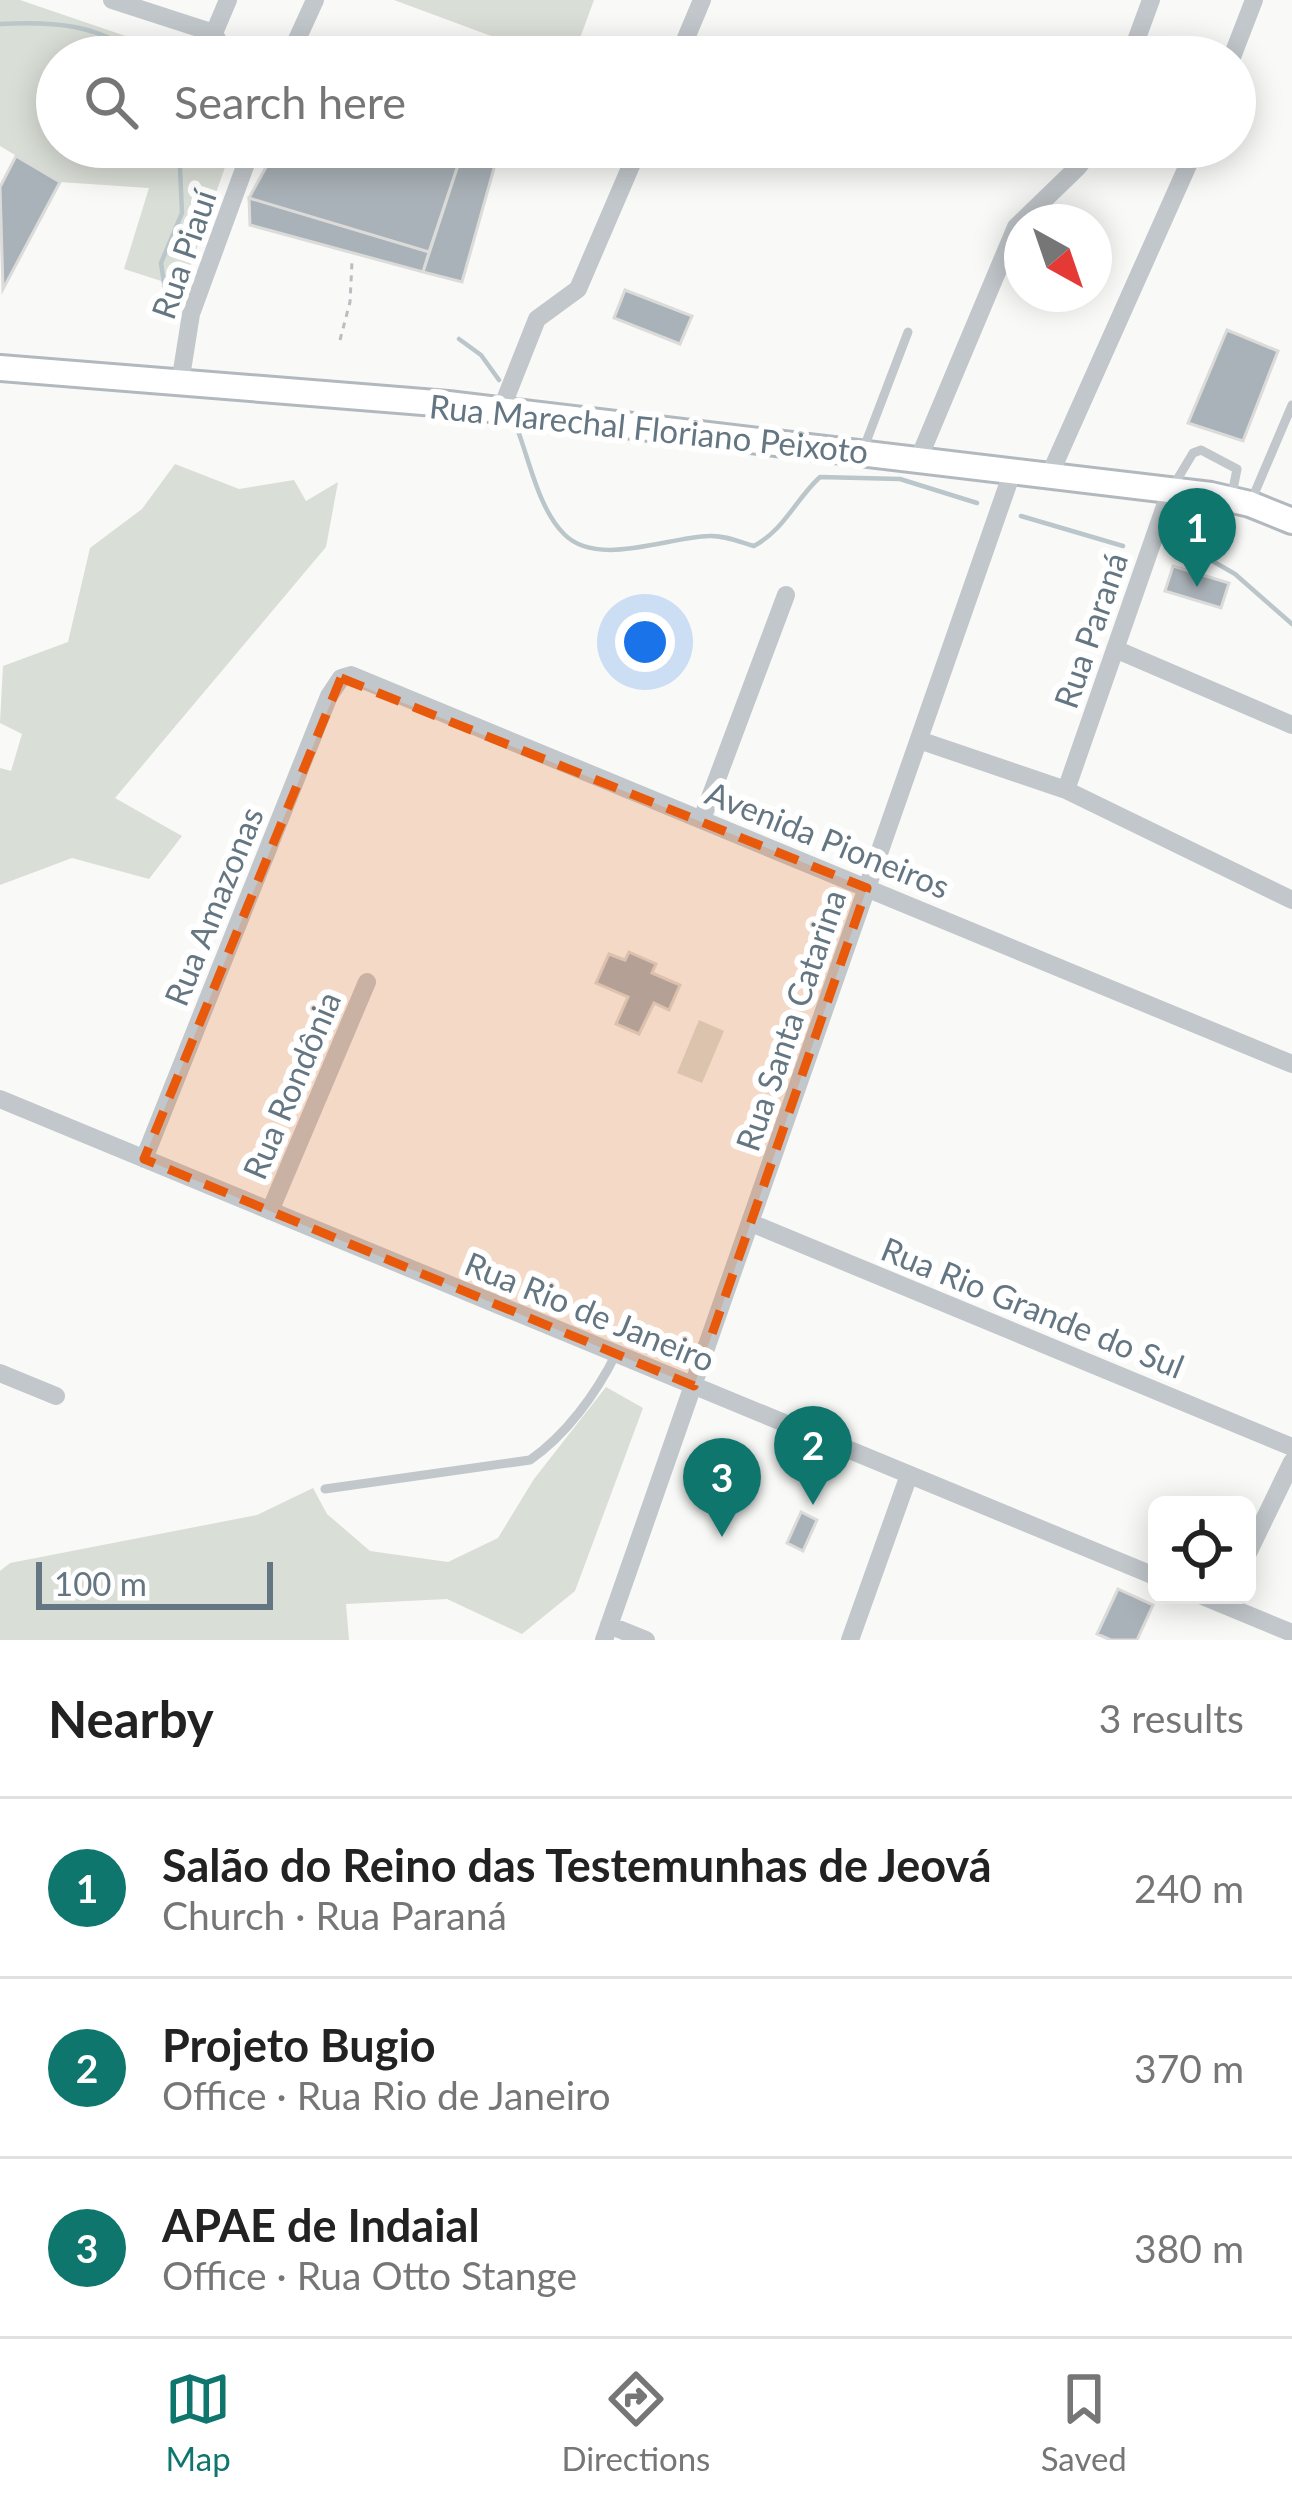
<!DOCTYPE html>
<html lang="en">
<head>
<meta charset="utf-8">
<style>
	:root { --surface:#fff; --page:#f6f6f6; --text:#222; --muted:#767676; --line:#e0e0e0; --accent:#0f766e }
	body { margin:0; font-family:Lato,sans-serif; background:var(--page); color:var(--text) }
	.controls { position:absolute; right:36px; bottom:36px; display:grid; overflow:hidden; border-radius:18px; box-shadow:0 6px 30px #0003 }
	.controls button { width:108px; height:108px; display:grid; place-items:center; padding:0; border:0; border-bottom:3px solid var(--line); background:var(--surface); color:var(--text); font:60px sans-serif }
	.compass { position:absolute; left:1004px; top:204px; width:108px; height:108px; border-radius:50%; background:var(--surface); box-shadow:0 6px 30px #0003; rotate:140deg }
	.scale { position:absolute; left:36px; bottom:30px; width:237px; box-sizing:border-box; padding-left:12px; border:6px solid #647682; border-top:0; font-size:33px; line-height:42px; white-space:nowrap; color:#647682; -webkit-text-stroke:9px #fff; paint-order:stroke }
	.you { position:absolute; left:645px; top:642px; width:42px; height:42px; margin:-30px; border:9px solid #fff; border-radius:50%; background:#1a73e8; box-shadow:0 0 0 18px #1a73e833 }
	.badge { display:grid; place-items:center; width:78px; height:78px; border-radius:50%; background:var(--accent); color:#fff; font-size:39px; font-weight:700 }
	.pin { position:absolute; translate:-50% -99px; filter:drop-shadow(0 3px 6px #0008) }
	.pin::after { content:''; position:absolute; top:63px; width:42px; height:36px; background:inherit; clip-path:polygon(0 0,100% 0,50% 100%) }
	.list { margin:0; padding:0; list-style:none }
	h2 { display:flex; justify-content:space-between; align-items:center; height:156px; margin:0; padding:0 48px; font-size:51px }
	h2 small { font-size:39px; font-weight:400; color:var(--muted) }
	.list li { display:grid; grid-template-columns:78px 1fr auto; gap:36px; align-items:center; box-sizing:border-box; height:180px; padding:0 48px; border-top:3px solid var(--line) }
	.list b { display:block; font-size:45px; white-space:nowrap }
	.list p { margin:0; font-size:39px; white-space:nowrap; color:var(--muted) }
	.list em { font-size:39px; font-style:normal; color:var(--muted) }
	.icon { flex:none; width:66px; height:66px; fill:none; stroke:currentColor; stroke-width:2; stroke-linecap:round; stroke-linejoin:round }
	.map { position:relative; flex:none; width:1292px; height:1640px; overflow:hidden }
	.search { position:absolute; background:var(--surface); box-shadow:0 6px 30px #0003; left:36px; right:36px; top:36px; height:132px; display:flex; align-items:center; gap:30px; box-sizing:border-box; padding:0 42px; border-radius:66px; color:var(--muted); font-size:45px }
	.sheet { height:696px; background:var(--surface) }
	nav { display:flex; justify-content:space-around; align-items:center; box-sizing:border-box; height:168px; border-top:3px solid var(--line); background:var(--surface); font-size:33px; color:var(--muted) }
	nav a { display:grid; justify-items:center; gap:6px }
	nav .on { color:var(--accent) }
	.map>svg:first-child { display:block }
</style>
</head>
<body>
<div class="map">
<svg width="1292" height="1640" viewBox="0 0 1292 1640">
	<rect width="100%" height="100%" fill="#f9f9f7"/>
	<path fill="#d9ded6" d="M0,0H20L187,57H57V147H232L183,288L124,269L149,188L60,182L0,146Z
		M394,0H594L573,57H535L534,52Z
		M175,464L239,489L294,480L306,501L338,482L326,547L115,798L182,836L149,879L72,858L0,885V768L11,771L22,734L0,723L3,666L68,642L90,548L142,509Z
		M699,1020L724,1031L702,1083L677,1073Z
		M606,1387L643,1408L575,1591L522,1634L447,1599L346,1604L349,1640H0V1571L10,1563L257,1515L313,1488L327,1514L370,1551L448,1562L498,1538L534,1479Z"/>
	<g fill="none" stroke-linecap="round" stroke-linejoin="round">
		<path stroke="#bac6ca" stroke-width="4.5" d="M0,24C54,21 97,24 142,57
			M179,147L182,213L161,263L165,290L180,295
			M459,339L481,355L499,380
			M518,431C530,463 539,509 564,534C597,568 668,537 709,536C724,535 740,542 754,546C785,529 795,500 820,477L900,479L977,503
			M1021,516L1123,546
			M1171,537L1235,574L1292,624"/>
	</g>
	<path fill="#a9b2b8" stroke="#dbdbd9" stroke-width="3" d="M487,40L526,51L524,57H486Z
		M277,147H464L429,252L249,198Z
		M464,147H500L462,282L423,272Z
		M16,156L60,182L3,289L0,187Z
		M249,198L429,252L423,272L250,225Z
		M625,290L692,316L680,344L614,318Z
		M1227,330L1278,351L1243,441L1188,423Z
		M1173,566L1229,583L1221,608L1165,591Z
		M629,952L656,964L652,973L680,985L669,1010L654,1003L639,1034L616,1024L628,997L596,983L609,954L625,960Z
		M801,1512L817,1520L803,1551L787,1543Z
		M1118,1589L1153,1605L1137,1640H1111L1097,1634Z"/>
	<g fill="none" stroke-linecap="round" stroke-linejoin="round">
		<g stroke="#b2b9be" stroke-width="30">
			<path id="secondary" d="M0,368L448,404L1211,495L1250,504L1292,521"/>
		</g>
		<path stroke="#babec1" stroke-width="3" stroke-dasharray="6 6" stroke-linecap="butt" d="M340,340L350,302L352,262"/>
		<path stroke="#c2c7cb" stroke-width="9" d="M863,450L908,332
			M1172,488L1193,453L1201,450L1237,469L1231,499
			M1252,499L1292,405
			M325,1489L530,1460C566,1435 596,1394 616,1354"/>
		<path stroke="#c2c7cb" stroke-width="18" d="M112,0L214,33L226,57
			M214,33L228,0
			M289,57L315,0
			M678,57L702,0
			M1130,57L1151,0
			M1232,57L1254,0
			M180,383L191,314L252,147
			M501,410L537,319L578,289L639,147
			M919,458L1016,227L1077,168L1094,147
			M1050,474L1196,147
			M1115,649L1292,725
			M919,740L1066,790L1292,900
			M1066,790L1171,489
			M702,819L786,595
			M0,1099L1157,1577
			M144,1159L329,696L341,678L351,675L1292,1064
			M270,1211L367,982
			M751,1223L1292,1447
			M0,1373L56,1396
			M1247,1555L1292,1462
			M1200,1595L1292,1633
			M609,1625L646,1640
			M604,1640L1013,470
			M850,1640L909,1475"/>
		<use href="#secondary" stroke="#fff" stroke-width="24"/>
	</g>
	<path fill="#e8590c" fill-opacity="0.2" stroke="#e8590c" stroke-width="9" stroke-dasharray="24 15" stroke-linejoin="round" d="M341,678L867,888L694,1386L144,1159Z"/>
	<g text-anchor="middle" dominant-baseline="central" stroke-width="12" stroke-linejoin="round" paint-order="stroke">
		<g font-size="33" fill="#647682" stroke="#fff">
			<text transform="translate(183 254) rotate(-71)">Rua Piauí</text>
			<text transform="translate(649 428) rotate(6)">Rua Marechal Floriano Peixoto</text>
			<text transform="translate(1090 630) rotate(-71)">Rua Paraná</text>
			<text transform="translate(828 839) rotate(22)">Avenida Pioneiros</text>
			<text transform="translate(213 906) rotate(-68)">Rua Amazonas</text>
			<text transform="translate(790 1020) rotate(-71)">Rua Santa Catarina</text>
			<text transform="translate(291 1085) rotate(-67)">Rua Rondônia</text>
			<text transform="translate(1033 1307) rotate(22)">Rua Rio Grande do Sul</text>
			<text transform="translate(590 1311) rotate(22)">Rua Rio de Janeiro</text>
		</g>
	</g>
</svg>
<div class="controls">
<button><svg class="icon" aria-label="locate" viewBox="0 0 24 24"><circle cx="12" cy="12" r="6"/><path d="M12 2v4M12 18v4M2 12h4M18 12h4"/></svg></button>
</div>
<svg class="compass" viewBox="-18 -18 36 36"><path d="M0-13l5 13h-10z" fill="#e53935"/><path d="M0 13l5-13h-10z" fill="#767676"/></svg>
<div class="scale">100 m</div>
<div class="you"></div>
<div class="pin badge" style="left:1197px;top:587px">1</div>
<div class="pin badge" style="left:813px;top:1505px">2</div>
<div class="pin badge" style="left:722px;top:1537px">3</div>
<div class="search"><svg class="icon" aria-label="search" viewBox="0 0 24 24"><circle cx="10" cy="10" r="6"/><path d="M15 15l6 6"/></svg>Search here</div>
</div>
<section class="sheet">
<h2>Nearby<small>3 results</small></h2>
<ul class="list">
<li><span class="badge">1</span><div><b>Salão do Reino das Testemunhas de Jeová</b><p>Church · Rua Paraná</p></div><em>240 m</em></li>
<li><span class="badge">2</span><div><b>Projeto Bugio</b><p>Office · Rua Rio de Janeiro</p></div><em>370 m</em></li>
<li><span class="badge">3</span><div><b>APAE de Indaial</b><p>Office · Rua Otto Stange</p></div><em>380 m</em></li>
</ul>
</section>
<nav>
<a class="on"><svg class="icon" aria-label="map" viewBox="0 0 24 24"><path d="M3 6l6-2 6 2 6-2v14l-6 2-6-2-6 2zM9 4v14M15 6v14"/></svg>Map</a>
<a><svg class="icon" aria-label="directions" viewBox="0 0 24 24"><path d="M12 3l9 9-9 9-9-9zM9 14v-3h6M13 9l2 2-2 2"/></svg>Directions</a>
<a><svg class="icon" aria-label="saved" viewBox="0 0 24 24"><path d="M7 4h10v16l-5-4-5 4z"/></svg>Saved</a>
</nav>
</body>
</html>
